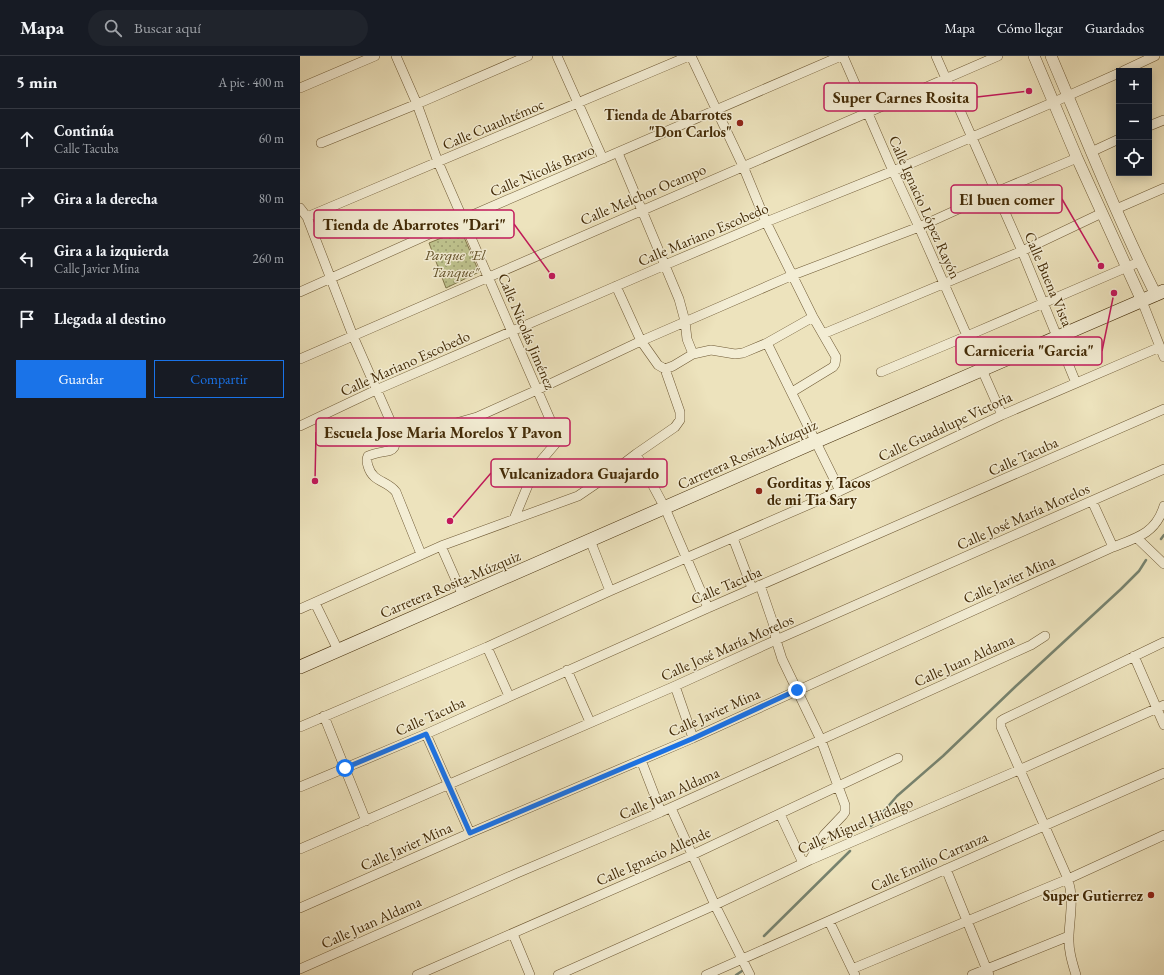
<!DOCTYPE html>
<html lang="es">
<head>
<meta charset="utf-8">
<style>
	:root { --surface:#171b24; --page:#20242c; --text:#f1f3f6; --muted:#9ea1a6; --line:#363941; --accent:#1a73e8 }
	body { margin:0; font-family:"EB Garamond",serif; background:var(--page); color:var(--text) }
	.controls { position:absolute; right:12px; top:12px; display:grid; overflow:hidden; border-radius:0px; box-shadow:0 2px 10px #0003 }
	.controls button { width:36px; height:36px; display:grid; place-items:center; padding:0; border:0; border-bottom:1px solid var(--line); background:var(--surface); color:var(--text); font:20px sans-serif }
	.stop { position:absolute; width:12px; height:12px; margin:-9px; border:3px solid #1a73e8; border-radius:50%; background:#fff }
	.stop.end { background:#1a73e8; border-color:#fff; box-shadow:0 1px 4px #0008 }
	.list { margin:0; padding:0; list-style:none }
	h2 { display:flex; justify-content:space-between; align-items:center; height:52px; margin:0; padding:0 16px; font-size:17px }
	h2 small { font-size:13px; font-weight:400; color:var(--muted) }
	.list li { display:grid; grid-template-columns:26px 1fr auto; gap:12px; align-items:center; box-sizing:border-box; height:60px; padding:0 16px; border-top:1px solid var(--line) }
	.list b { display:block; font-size:15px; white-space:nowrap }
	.list p { margin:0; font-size:13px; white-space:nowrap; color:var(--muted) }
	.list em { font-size:13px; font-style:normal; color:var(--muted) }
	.actions { display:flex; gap:8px; padding:12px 16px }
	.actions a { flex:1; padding:9px 0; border:1px solid var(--accent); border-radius:0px; text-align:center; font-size:14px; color:var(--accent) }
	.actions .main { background:var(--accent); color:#fff }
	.icon { flex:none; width:22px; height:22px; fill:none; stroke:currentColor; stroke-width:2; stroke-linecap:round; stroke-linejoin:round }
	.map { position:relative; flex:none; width:864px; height:919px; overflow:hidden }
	header { display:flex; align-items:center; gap:24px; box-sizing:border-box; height:56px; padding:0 20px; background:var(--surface); border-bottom:1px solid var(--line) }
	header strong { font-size:19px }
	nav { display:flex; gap:22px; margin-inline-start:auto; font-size:14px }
	.search { width:280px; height:36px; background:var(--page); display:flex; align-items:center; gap:10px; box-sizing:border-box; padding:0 14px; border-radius:22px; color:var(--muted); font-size:15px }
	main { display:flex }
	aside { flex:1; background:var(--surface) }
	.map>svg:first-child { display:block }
</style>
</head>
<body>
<header>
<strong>Mapa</strong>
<div class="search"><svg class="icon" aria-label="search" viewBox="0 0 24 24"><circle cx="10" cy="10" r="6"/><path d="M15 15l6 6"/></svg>Buscar aquí</div>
<nav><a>Mapa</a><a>Cómo llegar</a><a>Guardados</a></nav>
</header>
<main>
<aside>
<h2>5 min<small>A pie · 400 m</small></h2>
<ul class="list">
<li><svg class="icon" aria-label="ahead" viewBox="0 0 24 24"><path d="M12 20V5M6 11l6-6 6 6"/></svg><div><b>Continúa</b><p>Calle Tacuba</p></div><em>60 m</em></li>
<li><svg class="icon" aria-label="right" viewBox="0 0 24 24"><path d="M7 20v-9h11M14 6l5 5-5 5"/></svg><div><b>Gira a la derecha</b></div><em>80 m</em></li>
<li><svg class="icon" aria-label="left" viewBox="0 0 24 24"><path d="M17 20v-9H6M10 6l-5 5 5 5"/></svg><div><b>Gira a la izquierda</b><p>Calle Javier Mina</p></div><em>260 m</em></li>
<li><svg class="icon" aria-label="arrive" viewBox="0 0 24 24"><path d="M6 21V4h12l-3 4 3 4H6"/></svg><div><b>Llegada al destino</b></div></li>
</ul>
<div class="actions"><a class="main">Guardar</a><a>Compartir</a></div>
</aside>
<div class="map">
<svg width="864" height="919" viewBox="0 0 864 919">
	<defs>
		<pattern id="park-dots" width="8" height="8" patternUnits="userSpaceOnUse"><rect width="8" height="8" fill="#bec28d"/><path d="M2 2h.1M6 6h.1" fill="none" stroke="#9c9e71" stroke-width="1.8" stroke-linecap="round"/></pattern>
	</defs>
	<rect width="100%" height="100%" fill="#ede3bd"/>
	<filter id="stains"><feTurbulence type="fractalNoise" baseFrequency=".005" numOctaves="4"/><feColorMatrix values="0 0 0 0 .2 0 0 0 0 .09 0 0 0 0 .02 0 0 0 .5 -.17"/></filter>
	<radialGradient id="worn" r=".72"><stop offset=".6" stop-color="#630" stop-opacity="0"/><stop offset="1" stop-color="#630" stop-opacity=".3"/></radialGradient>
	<path fill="url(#park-dots)" stroke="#80764a" d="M161,174L179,216L146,232L129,187Z"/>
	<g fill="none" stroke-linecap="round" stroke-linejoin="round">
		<path stroke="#77836f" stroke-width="2.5" d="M861,483L864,479
			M571,770L597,740L643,700L716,630L821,533L839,515L846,504
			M464,880L550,795
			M436,919L442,915"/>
		<g stroke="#6e5934" stroke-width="10">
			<path id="minor" d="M96,0L117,48L138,106L256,377L257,384L256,387L239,407L233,417L214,463
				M257,0L303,103
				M391,0L443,110L466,166L513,261L536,301L535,308L533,311L492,336
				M543,0L593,115L619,171L702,359
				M636,0L722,195L776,327
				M823,15L855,0
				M0,32L75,0
				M849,70L864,64
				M21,87L117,48L228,0
				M791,96L819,83
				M318,97L379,243L385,265L387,283L393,298L373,310L365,313
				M0,152L7,161L53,280L93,371C101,403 87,391 68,400C66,404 67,406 68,410C73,427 87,424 96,436L121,498
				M816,153L864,132
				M7,161L389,0
				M0,236L163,163L541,0
				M842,245L864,301
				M523,278L722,195L802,157
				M467,287L540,435
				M393,298L411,294L435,298L443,297L467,287L513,261
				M0,303L698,0
				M581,316L667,280L839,206
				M0,370L76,334L365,209L466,166L593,115L754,46L819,17
				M93,371L136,370L149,369L177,361L237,334L341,285L493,219L619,171L696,136L777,102
				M336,398L365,452L408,552
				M792,445L813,491
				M433,482L452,532
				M837,482L864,508
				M290,484L310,535
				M141,490L163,540
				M460,529L473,567L476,584L482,603L521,684L545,749V756L543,759L524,779L510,804
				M15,547L38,594
				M0,553L141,490L278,440L303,423L336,398L375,371L380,364V356L365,313L358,309L341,285L316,230
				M187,591L209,640
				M834,600L864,669
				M267,614L290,666
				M375,630L393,682
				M24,660L66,765
				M0,671L187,591L310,535L540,435L702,359L860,291
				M126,678L170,777
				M341,704L361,756
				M0,731L126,678L408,552L864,353
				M371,752L415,849L450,919
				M480,758L503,807
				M0,793L375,630L476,584L864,413
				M646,813L689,919
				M0,852L170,777L393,682L813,491C837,482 856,477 864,450
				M529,865L555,919
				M213,878L230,919
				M0,913L215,818L361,756L731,589L745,580
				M552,913L768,823L864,779
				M117,919L392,799L598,702
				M258,919L415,849L510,804L719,714L864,649
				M406,919L864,717
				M672,919L769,880
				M776,919C772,906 768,893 769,879C770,858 774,844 768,823L701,671V665L704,663L864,586"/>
		</g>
		<g stroke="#6e5934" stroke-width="12">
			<path id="tertiary" d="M734,0L777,102L842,245
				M751,0C785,80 817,161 856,239"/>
		</g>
		<g stroke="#432b07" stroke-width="14">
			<path id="secondary" d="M0,611L517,385L864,235"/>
		</g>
		<use href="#minor" stroke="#f3edd4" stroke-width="9"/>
		<use href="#tertiary" stroke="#f3edd4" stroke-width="11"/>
		<use href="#secondary" stroke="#f3edd4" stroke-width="13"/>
	</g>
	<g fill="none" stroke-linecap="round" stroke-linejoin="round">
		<path stroke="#1a73e8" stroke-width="5" d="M45,712L126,678L170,777L394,682L497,634"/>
	</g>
	<g fill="#8f2418" stroke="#f3edd4" stroke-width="1.5">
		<circle cx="440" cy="67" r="4"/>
		<circle cx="459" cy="435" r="4"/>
		<circle cx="851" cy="839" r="4"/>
	</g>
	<g text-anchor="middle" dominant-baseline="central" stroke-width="3" stroke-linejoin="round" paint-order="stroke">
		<g font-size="15" font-weight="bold" fill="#432b07" stroke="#f3edd4" text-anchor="end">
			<text x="432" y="58">Tienda de Abarrotes<tspan x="432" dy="17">"Don Carlos"</tspan></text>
			<text x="467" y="426" text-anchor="start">Gorditas y Tacos<tspan x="467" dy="17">de mi Tia Sary</tspan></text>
			<text x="843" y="839">Super Gutierrez</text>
		</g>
		<g font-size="15" fill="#432b07" stroke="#f3edd4">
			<text transform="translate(193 68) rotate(-23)">Calle Cuauhtémoc</text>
			<text transform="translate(242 114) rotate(-23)">Calle Nicolás Bravo</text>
			<text transform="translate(343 138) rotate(-23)">Calle Melchor Ocampo</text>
			<text transform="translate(625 151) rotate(66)">Calle Ignacio López Rayón</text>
			<text transform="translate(403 178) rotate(-23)">Calle Mariano Escobedo</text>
			<text transform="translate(749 223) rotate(67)">Calle Buena Vista</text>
			<text transform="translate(227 275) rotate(67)">Calle Nicolás Jiménez</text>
			<text transform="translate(105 307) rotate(-24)">Calle Mariano Escobedo</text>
			<text transform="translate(645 370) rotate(-25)">Calle Guadalupe Victoria</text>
			<text transform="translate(447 398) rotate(-24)">Carretera Rosita-Múzquiz</text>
			<text transform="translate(723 400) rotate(-24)">Calle Tacuba</text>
			<text transform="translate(723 460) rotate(-24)">Calle José María Morelos</text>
			<text transform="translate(709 523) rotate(-24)">Calle Javier Mina</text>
			<text transform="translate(150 528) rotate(-23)">Carretera Rosita-Múzquiz</text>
			<text transform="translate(426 529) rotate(-23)">Calle Tacuba</text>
			<text transform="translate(427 591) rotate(-24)">Calle José María Morelos</text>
			<text transform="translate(664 604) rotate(-24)">Calle Juan Aldama</text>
			<text transform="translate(414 656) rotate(-24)">Calle Javier Mina</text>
			<text transform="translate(130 660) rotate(-24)">Calle Tacuba</text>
			<text transform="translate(369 737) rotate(-24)">Calle Juan Aldama</text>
			<text transform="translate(555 769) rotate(-23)">Calle Miguel Hidalgo</text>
			<text transform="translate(106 790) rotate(-24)">Calle Javier Mina</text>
			<text transform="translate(353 800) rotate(-24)">Calle Ignacio Allende</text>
			<text transform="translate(629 805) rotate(-24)">Calle Emilio Carranza</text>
			<text transform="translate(71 866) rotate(-24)">Calle Juan Aldama</text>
		</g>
		<g font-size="15" font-style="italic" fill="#625128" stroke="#f3edd4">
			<text x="155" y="198">Parque "El<tspan x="155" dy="17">Tanque"</tspan></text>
		</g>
	</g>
	<path fill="none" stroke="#c2185b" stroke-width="1.5" d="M729 35L677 41M801 210L762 143M252 220L214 168M814 237L802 295M15 425L16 376M150 465L191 417"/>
	<g fill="#c2185b" stroke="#f3edd4" stroke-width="1.5">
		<circle cx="729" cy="35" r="4"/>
		<circle cx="801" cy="210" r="4"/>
		<circle cx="252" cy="220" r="4"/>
		<circle cx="814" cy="237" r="4"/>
		<circle cx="15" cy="425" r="4"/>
		<circle cx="150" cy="465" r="4"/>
	</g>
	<g fill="#f3edd4" stroke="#c2185b" stroke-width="1.5">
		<rect x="524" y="27" width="153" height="28" rx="4"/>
		<rect x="651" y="129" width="111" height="28" rx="4"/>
		<rect x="14" y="154" width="200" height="28" rx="4"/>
		<rect x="656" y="281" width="146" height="28" rx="4"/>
		<rect x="16" y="362" width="254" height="28" rx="4"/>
		<rect x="191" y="403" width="176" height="28" rx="4"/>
	</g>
	<g font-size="16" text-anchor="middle" font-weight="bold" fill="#432b07">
		<text x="601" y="47">Super Carnes Rosita</text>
		<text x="707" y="149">El buen comer</text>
		<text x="114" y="174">Tienda de Abarrotes "Dari"</text>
		<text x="729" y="300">Carniceria "Garcia"</text>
		<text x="143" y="382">Escuela Jose Maria Morelos Y Pavon</text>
		<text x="279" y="423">Vulcanizadora Guajardo</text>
	</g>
	<rect width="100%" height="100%" filter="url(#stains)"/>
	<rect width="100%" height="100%" fill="url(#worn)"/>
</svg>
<div class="controls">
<button>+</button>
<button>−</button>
<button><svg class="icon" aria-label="locate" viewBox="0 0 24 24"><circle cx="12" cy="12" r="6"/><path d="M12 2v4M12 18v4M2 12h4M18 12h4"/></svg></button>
</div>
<div class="stop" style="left:45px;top:712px"></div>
<div class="stop end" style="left:497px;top:634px"></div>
</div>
</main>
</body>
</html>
